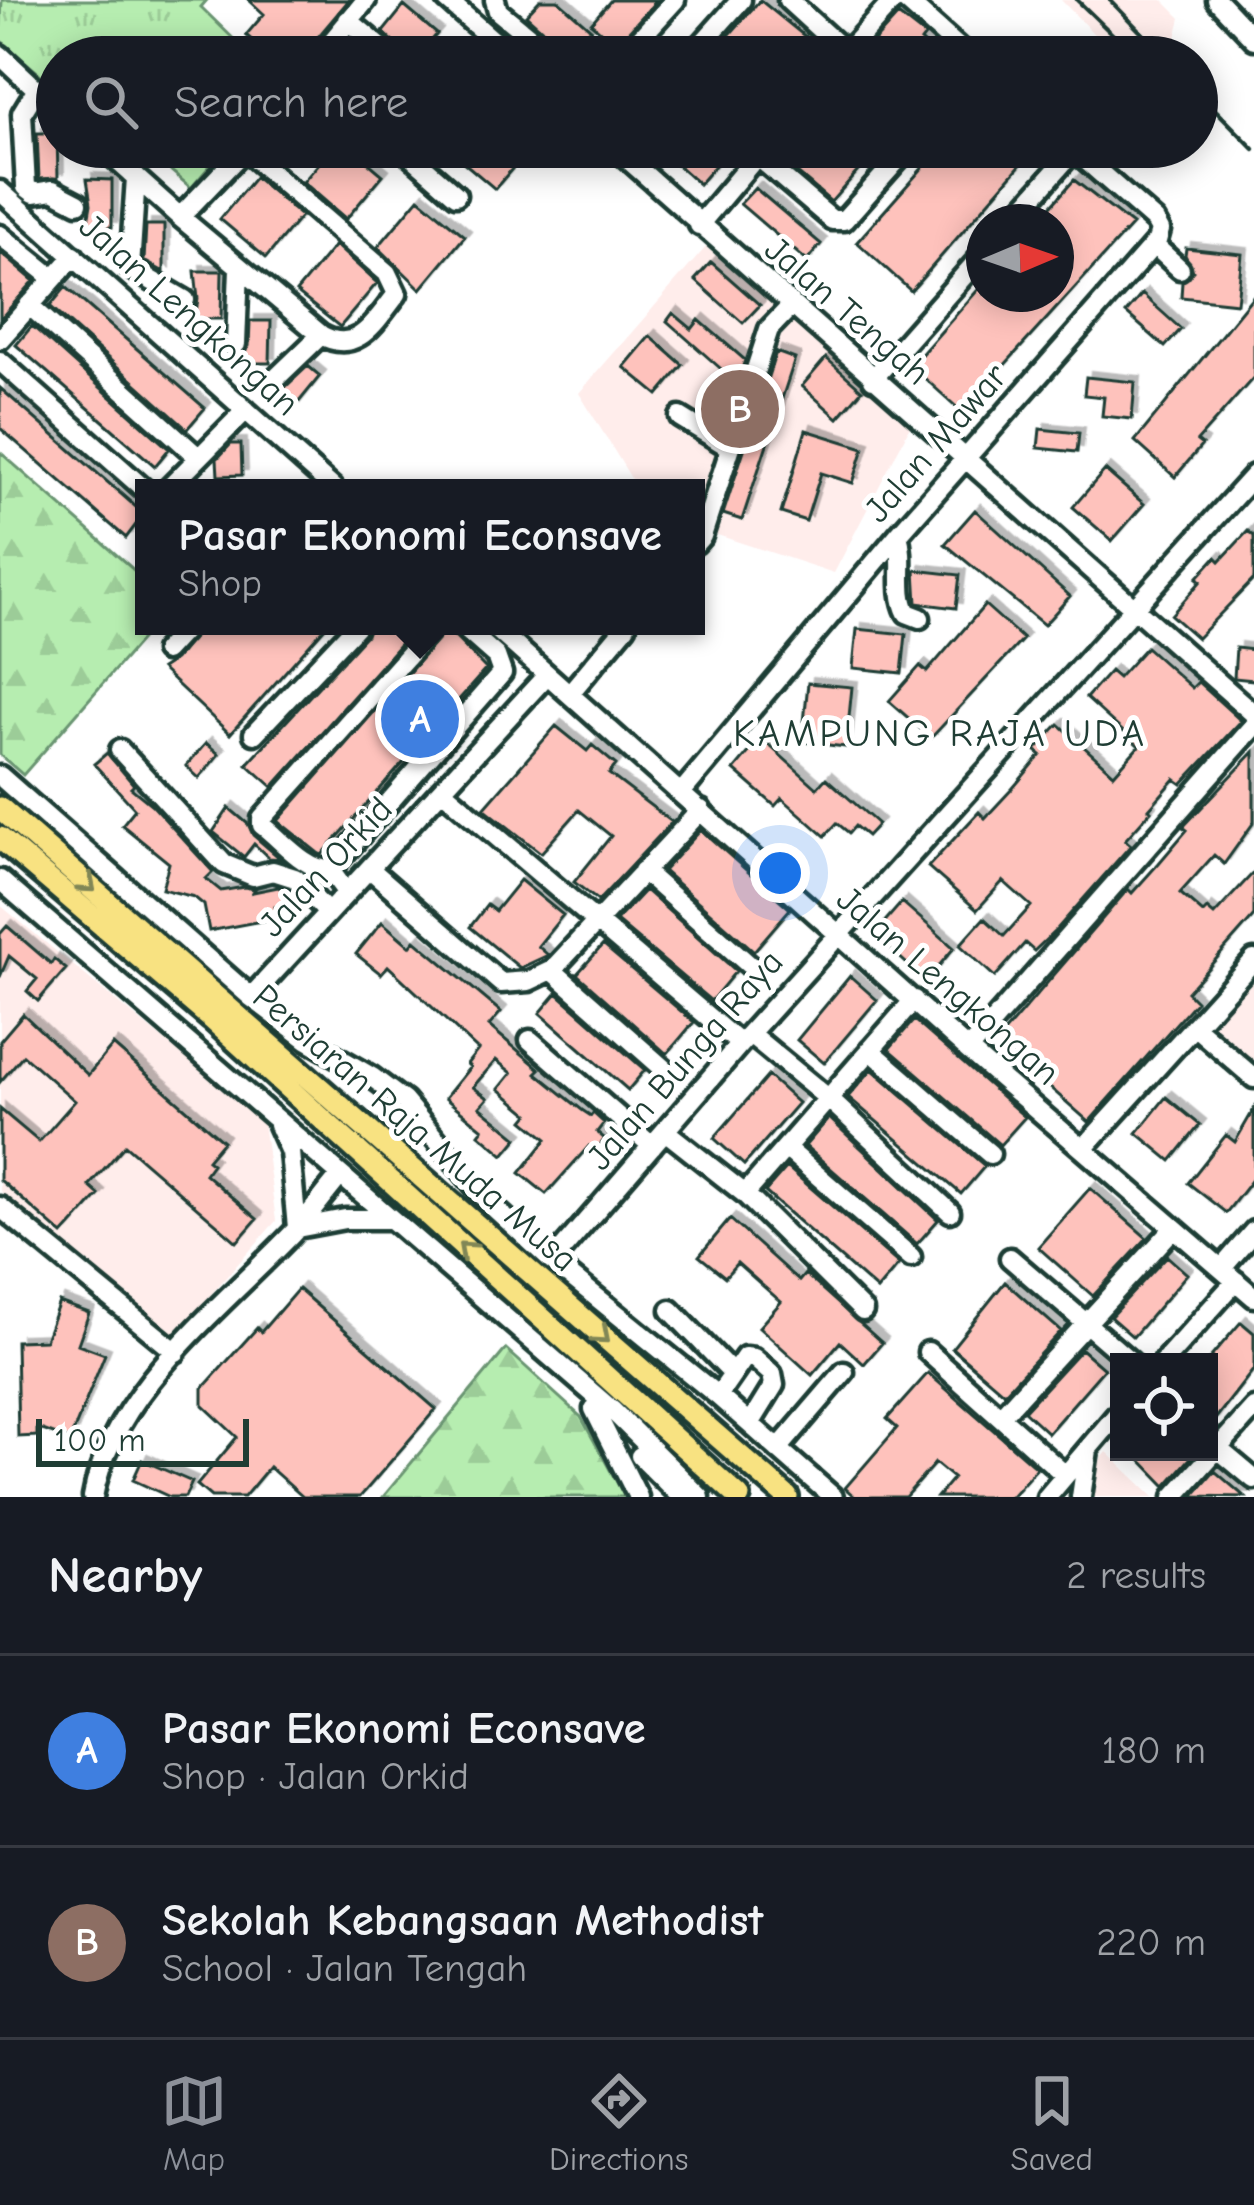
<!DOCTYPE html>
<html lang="en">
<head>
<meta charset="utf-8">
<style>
	:root { --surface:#171b24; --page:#242831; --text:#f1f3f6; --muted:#9ea1a6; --line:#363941; --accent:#8c9099 }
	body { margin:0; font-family:"Comic Neue",sans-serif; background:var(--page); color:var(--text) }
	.controls { position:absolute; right:36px; bottom:36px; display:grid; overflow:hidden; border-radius:0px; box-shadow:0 6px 30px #0003 }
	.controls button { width:108px; height:108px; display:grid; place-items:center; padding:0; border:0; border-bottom:3px solid var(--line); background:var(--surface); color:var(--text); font:60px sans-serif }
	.compass { position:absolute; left:966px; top:204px; width:108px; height:108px; border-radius:50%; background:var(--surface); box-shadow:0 6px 30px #0003; rotate:88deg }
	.scale { position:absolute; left:36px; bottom:30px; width:213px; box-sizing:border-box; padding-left:12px; border:6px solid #1f3d34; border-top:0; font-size:33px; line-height:42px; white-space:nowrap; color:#1f3d34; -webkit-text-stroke:9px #fff; paint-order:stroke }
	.you { position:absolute; left:780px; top:873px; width:42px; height:42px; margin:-30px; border:9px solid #fff; border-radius:50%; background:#1a73e8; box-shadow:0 0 0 18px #1a73e833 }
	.badge { display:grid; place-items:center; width:78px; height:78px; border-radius:50%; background:var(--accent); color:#fff; font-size:39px; font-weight:700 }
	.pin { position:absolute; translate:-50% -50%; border:6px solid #fff; box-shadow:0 3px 12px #0006 }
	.popup { position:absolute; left:135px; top:479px; width:570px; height:156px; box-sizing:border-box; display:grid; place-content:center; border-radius:0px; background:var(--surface); filter:drop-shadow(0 3px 9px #0005); font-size:39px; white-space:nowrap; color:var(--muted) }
	.popup b { font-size:45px; color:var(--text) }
	.popup::after { content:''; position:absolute; left:50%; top:100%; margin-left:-24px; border:24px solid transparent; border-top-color:var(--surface) }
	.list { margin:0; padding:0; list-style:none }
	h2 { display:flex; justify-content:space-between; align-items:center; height:156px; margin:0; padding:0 48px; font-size:51px }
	h2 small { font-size:39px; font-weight:400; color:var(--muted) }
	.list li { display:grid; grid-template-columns:78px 1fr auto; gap:36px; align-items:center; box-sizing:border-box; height:192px; padding:0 48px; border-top:3px solid var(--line) }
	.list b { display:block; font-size:45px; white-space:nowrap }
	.list p { margin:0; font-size:39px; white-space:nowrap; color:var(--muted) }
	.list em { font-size:39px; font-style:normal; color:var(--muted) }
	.icon { flex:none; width:66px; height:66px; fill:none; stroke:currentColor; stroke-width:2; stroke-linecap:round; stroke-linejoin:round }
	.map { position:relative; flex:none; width:1254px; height:1497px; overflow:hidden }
	.search { position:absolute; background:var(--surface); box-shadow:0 6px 30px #0003; left:36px; right:36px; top:36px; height:132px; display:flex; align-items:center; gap:30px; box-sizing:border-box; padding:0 42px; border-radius:66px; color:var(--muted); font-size:45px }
	.sheet { height:540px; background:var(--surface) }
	nav { display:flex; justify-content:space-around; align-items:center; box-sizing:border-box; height:168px; border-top:3px solid var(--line); background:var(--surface); font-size:33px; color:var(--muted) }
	nav a { display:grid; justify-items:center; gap:6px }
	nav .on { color:var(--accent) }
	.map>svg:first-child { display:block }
</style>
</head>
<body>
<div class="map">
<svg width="1254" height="1497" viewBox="0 0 1254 1497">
	<defs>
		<pattern id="grass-tufts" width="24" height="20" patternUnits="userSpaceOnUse" patternTransform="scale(3)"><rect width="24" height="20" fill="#b6edb0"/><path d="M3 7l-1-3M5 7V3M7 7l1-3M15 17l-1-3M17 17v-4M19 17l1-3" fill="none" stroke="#9ccc98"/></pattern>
		<pattern id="forest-firs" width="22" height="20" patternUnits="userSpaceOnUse" patternTransform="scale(3)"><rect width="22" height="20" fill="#b6edb0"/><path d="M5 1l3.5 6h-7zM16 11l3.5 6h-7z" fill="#9ccc98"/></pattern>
		<filter id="shadow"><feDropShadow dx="5.5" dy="-5.5" stdDeviation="0" flood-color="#0004"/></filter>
	</defs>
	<rect width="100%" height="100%" fill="#fff"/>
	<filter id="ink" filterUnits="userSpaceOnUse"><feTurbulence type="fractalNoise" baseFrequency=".00833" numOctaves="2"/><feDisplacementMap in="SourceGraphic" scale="24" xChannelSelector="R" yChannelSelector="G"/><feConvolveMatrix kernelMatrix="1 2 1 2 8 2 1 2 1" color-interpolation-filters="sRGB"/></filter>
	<g filter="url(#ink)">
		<path fill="#ffedeb" d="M1061,0H1163L1181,18L1171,57H1116Z
			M706,247L911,425L834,573L696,528V488H637L579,393Z
			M440,626H455L498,665L323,868L267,818Z
			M0,905L263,1122L276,1221L174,1336L0,1191Z
			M1254,964V1066L1202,1021Z
			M1107,1452L1154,1497H1070Z"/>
		<path fill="url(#grass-tufts)" stroke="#6a9572" stroke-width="3" d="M2,0H207L201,7L250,55L57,57V89L0,40Z"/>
		<path fill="url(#forest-firs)" stroke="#6a9572" stroke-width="3" d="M0,452L144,579V626H153L23,775L0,755Z
			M506,1349L581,1417L625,1497H383Z"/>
		<path fill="#b6edb0" stroke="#6a9572" stroke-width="3" d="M176,147H226L191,188L162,163Z"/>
		<path fill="#fec2bc" stroke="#1f3d34" stroke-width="3" filter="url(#shadow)" d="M249,0H349L301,57H271L246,35L264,14Z
			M540,0H558L591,29L570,54L526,15Z
			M611,0H657L616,45L591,23Z
			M760,0L818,47L810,57H710Z
			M404,6L437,34L418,57H411L383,32Z
			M898,15L925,36L921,41L938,57H860Z
			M37,133H57L58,178L39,179Z
			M333,147H350L383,175L346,219L303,182Z
			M474,147H485L489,157L502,163L512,159L515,147H539L528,160L523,156L495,189L462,161Z
			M657,147H731L699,184Z
			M781,147H879L831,202L775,154Z
			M941,147H1036L911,291L857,242Z
			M255,177L301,216L266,258L220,219Z
			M87,179L112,180V227H87L91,204Z
			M1074,180L1132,225L962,412L911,366L984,283V294H1056V222H1037Z
			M755,188L821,244L807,261L740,204Z
			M419,198L465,236L421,289L378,247Z
			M146,225H164V272L144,261Z
			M335,245L377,283L340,327L296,292Z
			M1186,248L1242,254L1237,303L1181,297L1182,282L1193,271L1185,255Z
			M0,252L34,281L0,319Z
			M711,262L760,305L743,323L695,280Z
			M195,271H222L221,319H195L198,299Z
			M66,287L205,408L187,429L50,306Z
			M1142,294L1181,329L1165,347L1126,313Z
			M1254,295V377L1197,441L1202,445L1175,477L1135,441Z
			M673,313L692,329L699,320L745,360L737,383L667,321Z
			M250,321H271L270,363H239V357L249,346Z
			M32,326L169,449L155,466L16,345Z
			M650,336L683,365L658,395L624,367Z
			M776,352L795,359L742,520L723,514Z
			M826,358L862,390L838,418L802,386Z
			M308,366L320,376L294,408L278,394Z
			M1086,377L1135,382L1132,419L1102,416L1104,397L1084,395Z
			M0,388L144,514L126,538L0,428Z
			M1040,429L1079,433L1077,452L1038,448Z
			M806,430L864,448L853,483L821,473L806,521L781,513Z
			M231,444H241L242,475L218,476L217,459Z
			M1105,470L1144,504L1112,541L1073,507Z
			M975,510L1070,596L1044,625L945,544Z
			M1248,531L1254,536V579L1197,638L1171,615L1201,581L1197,578L1216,557L1220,561Z
			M915,570L960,575L956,608L917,603Z
			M985,605L1023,639L931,738L889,701L920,666L927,672Z
			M201,626H326L230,734L161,669L175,660Z
			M369,626H416L273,787L247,764L366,635Z
			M447,629L486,669L322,855L318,853L278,821Z
			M857,629L906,634L902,673L853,668Z
			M1146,647L1192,688L1198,682L1241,721L1182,784L1175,779L1149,809L1151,811L1125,840L1131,845L1057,929L1034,951L1025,943L995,977L960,945L984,918L1004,936L1031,906L1003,881L977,910L928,867L979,812L985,818L1013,788L1041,755L1035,750L1059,724L1114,774L1139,746L1086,698L1110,671L1118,678Z
			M1236,648L1254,650V680L1234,678Z
			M808,683L852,687L846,747L802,742Z
			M556,726L587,751L592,745L616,765L609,774L672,822L598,901L574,882L611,836L579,810L541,853L484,808Z
			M761,738L817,788L826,778L878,824L867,836L855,826L849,833L837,823L825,836L782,798L775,806L734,770Z
			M206,743L219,754L199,778L186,766Z
			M1254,752V822L1224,864L1214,855L1180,893L1203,913L1207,909L1214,915L1254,872V916L1187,992L1196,1001L1089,1122L997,1041L1128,889L1132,893L1159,863L1187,830L1183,827Z
			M107,753L134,785L131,788L152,805L213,872L206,879L221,891L244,887L255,889L253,892L278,887L291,894L293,903L275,907L277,918L209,931L204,905L194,897L162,889L169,863L122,825L135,809L94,764Z
			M229,808L248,824L253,835L281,859L269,858L254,844L244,857L213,832Z
			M701,830L790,909L754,951L663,871Z
			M520,880L563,915L538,946L548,955L520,968L470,927L487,905L495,911Z
			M645,890L736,971L711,1001L616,921Z
			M902,902L954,948L926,981L874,934Z
			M382,922L410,946L415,940L501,1012L489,1026L540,1069L536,1073L582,1110L591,1116L593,1113L604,1123L597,1132L605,1139L595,1151L589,1146L546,1194L520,1173L547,1139L524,1120L529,1114L499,1089L512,1073L496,1060L473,1087L488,1098L480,1107L518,1138L504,1155L479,1134L483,1129L445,1098L470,1067L467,1064L478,1050L388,966L381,974L356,954Z
			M7,926L51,964L54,959L66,969L38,1001L27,991L37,979L9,956L0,977V934Z
			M603,945L694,1022L667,1054L577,974Z
			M850,976L877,1000L824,1063L797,1040Z
			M557,993L645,1070L628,1090L540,1013Z
			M23,1014L88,1075L113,1045L223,1141L207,1160L212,1164L205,1174L257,1219L237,1242L125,1145L89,1186L99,1195L63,1235L0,1180V1109L39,1142L75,1101L23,1055L0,1082V1041Z
			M914,1020L1025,1117L1000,1145L889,1049Z
			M872,1069L985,1166L961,1194L848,1097Z
			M768,1076L798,1103L744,1165L714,1138Z
			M1166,1097L1200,1125L1171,1161L1137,1133Z
			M1254,1109V1177L1226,1213L1188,1183L1226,1135L1235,1142Z
			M829,1118L938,1220L917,1244L805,1146Z
			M787,1167L899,1264L877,1290L765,1192Z
			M1090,1188L1147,1238L1093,1296L1038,1247Z
			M730,1219L799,1281L805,1274L882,1343L864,1364L840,1342L812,1375L759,1327L781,1302L737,1263L725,1277L699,1256Z
			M1167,1256L1187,1274L1133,1337L1110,1317Z
			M1005,1282L1061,1331L1004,1393L952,1348Z
			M298,1289L436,1409L360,1497H303L269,1467L244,1497H211L197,1485L237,1437L203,1405V1388L257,1328L261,1332Z
			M59,1302L89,1313L78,1344L105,1354L70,1440L37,1428V1436L18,1437L16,1341L45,1340Z
			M1241,1322L1254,1333V1369L1209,1427V1359Z
			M1081,1349L1104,1369L1048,1433L1024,1411Z
			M928,1373L1037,1468L1011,1497H937L953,1478L935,1463L905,1497H855L845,1488L897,1428L887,1419Z
			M1133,1452H1194L1195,1453L1166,1486Z
			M142,1460L192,1482L185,1497H170L133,1480Z
			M1215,1471L1217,1473L1245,1497L1193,1496Z"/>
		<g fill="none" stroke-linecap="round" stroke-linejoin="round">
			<g stroke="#1f3d34" stroke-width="27">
				<path id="minor" d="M447,0L512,57
					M495,0L498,11L554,57
					M788,0L846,53
					M905,0L969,57
					M1217,0L1254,39
					M348,20L392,57
					M0,55L57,108
					M319,57L366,0
					M623,57L675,0
					M690,57L741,0
					M842,57L894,0
					M36,90L22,113L26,187L34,193L53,190L78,203
					M102,147L180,217L247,147
					M401,147L456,195
					M498,147L502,150
					M614,147L1254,714
					M757,156L832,220H844L909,147
					M136,177L130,268L185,300
					M0,191L333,488
					M180,217L321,335C358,356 376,320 397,294L387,273L245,150
					M1011,222L1074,150
					M699,225L762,150
					M0,235L52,277
					M1154,245L1180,269
					M29,305L198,457
					M0,339L74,256
					M236,344L239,268
					M0,361L144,489
					M873,379L984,253
					M271,383L321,335
					M680,417L729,447
					M169,488L246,410
					M898,535C906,561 895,589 907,613L920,618
					M696,543L702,536L769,329L791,306
					M493,626L968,1050L1254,1297
					M165,651L188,626
					M570,693L626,626
					M254,734L356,626
					M120,750L224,864L253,876L273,871L295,878L328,913
					M0,776L251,997L308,1040L372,1077L404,1101L490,1204L552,1261L718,1396L833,1497
					M442,790L740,1044
					M681,793L898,535L1157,241L1160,230L1155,221L1071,147
					M370,869L501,983L529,981L552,970L701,810
					M330,870C305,870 282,840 262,825V819L434,626
					M643,871L755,970
					M0,880L612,1410L700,1497
					M346,892L330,870L502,673L496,656L462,626
					M552,970L665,1070
					M251,997L547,675
					M1194,1026L1254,1078
					M750,1034L829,1099L950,1212
					M530,1040L652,1146
					M870,1050L990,1154
					M968,1050L1254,726
					M278,1125L290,1152L297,1228L345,1219H389
					M665,1131L745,1194L863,1311
					M786,1148L911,1257
					M1083,1149L1254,960
					M745,1194L914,1000
					M0,1207L176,1352
					M1010,1258L1131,1362
					M552,1261L740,1044L1254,475
					M1222,1268L1254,1231
					M671,1310L733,1374
					M928,1352L1065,1475
					M1163,1362L1236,1281
					M718,1396L745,1357L754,1358L772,1374L774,1385L750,1424
					M594,1409L638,1497
					M1001,1416L1173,1229
					M1217,1448L1254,1479
					M778,1449L844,1372
					M640,1456L681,1497
					M93,1497C111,1392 222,1307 292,1234C309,1216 324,1195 340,1176
					M1047,1497L1119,1412
					M1081,1497L1088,1450
					M1174,1497L1254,1408"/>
			</g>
			<g stroke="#1f3d34" stroke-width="30">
				<path id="major" d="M0,808L787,1497
					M0,838L212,1019L739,1497"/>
			</g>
			<use href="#minor" stroke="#fff" stroke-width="18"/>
			<use href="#major" stroke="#f8e281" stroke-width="21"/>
			<path stroke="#1f3d34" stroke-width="4.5" d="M1077,0L1136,57
				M1110,0L1165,57
				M1197,91L1254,149"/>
		</g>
		<defs><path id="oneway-chevron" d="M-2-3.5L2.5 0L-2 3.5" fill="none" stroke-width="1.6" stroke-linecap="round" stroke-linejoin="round" transform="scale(3)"/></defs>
		<g stroke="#818757">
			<use href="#oneway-chevron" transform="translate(88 885) rotate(41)"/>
			<use href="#oneway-chevron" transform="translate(466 1249) rotate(-138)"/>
			<use href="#oneway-chevron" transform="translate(602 1336) rotate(41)"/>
		</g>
	</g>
	<g text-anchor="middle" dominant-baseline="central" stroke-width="10" stroke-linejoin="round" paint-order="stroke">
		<g font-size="36" fill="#1f3d34" stroke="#fff">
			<text transform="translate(847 311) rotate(41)">Jalan Tengah</text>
			<text transform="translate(189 315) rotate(42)">Jalan Lengkongan</text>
			<text transform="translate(936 443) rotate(-49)">Jalan Mawar</text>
			<text transform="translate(326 867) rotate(-47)">Jalan Orkid</text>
			<text transform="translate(948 986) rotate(41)">Jalan Lengkongan</text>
			<text transform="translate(685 1060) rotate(-49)">Jalan Bunga Raya</text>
			<text transform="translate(415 1128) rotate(41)">Persiaran Raja Muda Musa</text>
		</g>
		<g font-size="39" letter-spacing="3" fill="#1f3d34" stroke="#fff">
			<text x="940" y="733">KAMPUNG RAJA UDA</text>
		</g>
	</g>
</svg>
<div class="controls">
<button><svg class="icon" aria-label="locate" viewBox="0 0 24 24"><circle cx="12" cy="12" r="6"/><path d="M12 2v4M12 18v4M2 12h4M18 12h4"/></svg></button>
</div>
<svg class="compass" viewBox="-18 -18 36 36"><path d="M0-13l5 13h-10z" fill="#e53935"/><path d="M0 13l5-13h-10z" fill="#9ea1a6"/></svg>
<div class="scale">100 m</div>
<div class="you"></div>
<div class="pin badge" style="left:420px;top:719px;background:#3f7fe0">A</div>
<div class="popup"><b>Pasar Ekonomi Econsave</b>Shop</div>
<div class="pin badge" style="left:740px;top:409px;background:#8d6e63">B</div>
<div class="search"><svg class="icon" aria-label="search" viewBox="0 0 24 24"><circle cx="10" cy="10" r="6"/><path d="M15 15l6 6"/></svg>Search here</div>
</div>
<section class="sheet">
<h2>Nearby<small>2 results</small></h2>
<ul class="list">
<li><span class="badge" style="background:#3f7fe0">A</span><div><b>Pasar Ekonomi Econsave</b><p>Shop · Jalan Orkid</p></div><em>180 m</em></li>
<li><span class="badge" style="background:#8d6e63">B</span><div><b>Sekolah Kebangsaan Methodist</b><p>School · Jalan Tengah</p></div><em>220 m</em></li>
</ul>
</section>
<nav>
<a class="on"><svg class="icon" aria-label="map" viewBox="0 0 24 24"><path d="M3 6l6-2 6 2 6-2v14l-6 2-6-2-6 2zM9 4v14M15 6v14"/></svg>Map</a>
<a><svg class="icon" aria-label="directions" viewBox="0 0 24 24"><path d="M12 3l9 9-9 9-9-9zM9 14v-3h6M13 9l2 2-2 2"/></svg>Directions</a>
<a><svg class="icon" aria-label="saved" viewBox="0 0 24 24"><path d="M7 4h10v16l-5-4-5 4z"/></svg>Saved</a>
</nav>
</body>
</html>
